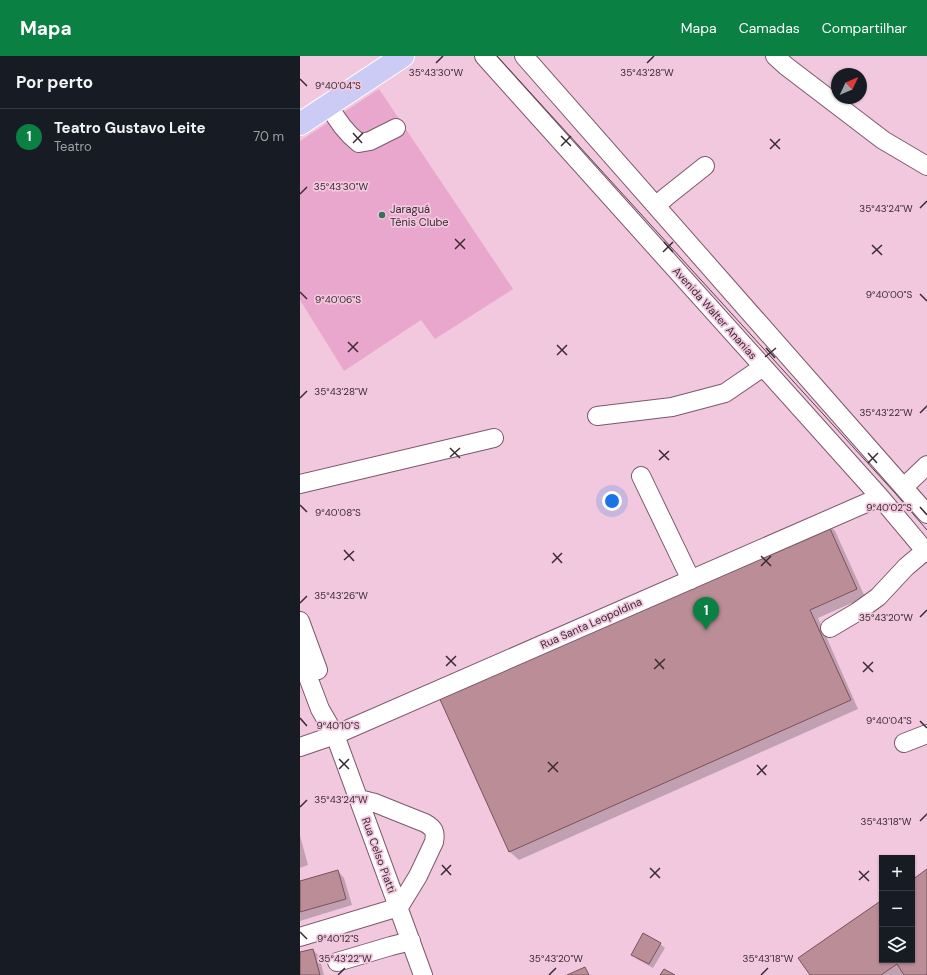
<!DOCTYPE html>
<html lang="pt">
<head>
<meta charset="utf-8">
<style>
	:root { --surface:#171b24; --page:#20242c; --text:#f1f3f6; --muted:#9ea1a6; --line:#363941; --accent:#0b8043 }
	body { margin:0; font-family:"DM Sans",sans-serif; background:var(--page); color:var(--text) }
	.controls { position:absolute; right:12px; bottom:12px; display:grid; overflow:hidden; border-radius:0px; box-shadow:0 1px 3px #0004 }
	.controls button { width:36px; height:36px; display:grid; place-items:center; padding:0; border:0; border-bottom:1px solid var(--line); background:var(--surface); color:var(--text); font:20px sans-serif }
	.compass { position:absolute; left:531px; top:12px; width:36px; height:36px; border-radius:50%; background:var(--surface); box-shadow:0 1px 3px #0004; rotate:46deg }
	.you { position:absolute; left:312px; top:445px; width:14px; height:14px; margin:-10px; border:3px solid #fff; border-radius:50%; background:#1a73e8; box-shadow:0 0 0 6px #1a73e833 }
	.badge { display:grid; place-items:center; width:26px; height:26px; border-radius:50%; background:var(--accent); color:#fff; font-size:13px; font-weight:700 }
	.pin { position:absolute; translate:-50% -33px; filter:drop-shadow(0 1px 2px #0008) }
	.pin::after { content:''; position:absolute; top:21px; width:14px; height:12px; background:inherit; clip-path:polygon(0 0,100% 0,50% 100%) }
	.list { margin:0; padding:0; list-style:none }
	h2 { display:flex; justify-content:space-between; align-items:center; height:52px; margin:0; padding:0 16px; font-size:17px }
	h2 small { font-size:13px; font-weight:400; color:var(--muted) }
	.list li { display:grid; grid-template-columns:26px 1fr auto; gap:12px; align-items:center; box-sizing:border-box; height:56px; padding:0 16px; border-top:1px solid var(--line) }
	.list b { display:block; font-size:15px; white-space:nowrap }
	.list p { margin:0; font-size:13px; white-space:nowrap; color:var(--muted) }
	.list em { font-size:13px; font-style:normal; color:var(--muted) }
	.icon { flex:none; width:22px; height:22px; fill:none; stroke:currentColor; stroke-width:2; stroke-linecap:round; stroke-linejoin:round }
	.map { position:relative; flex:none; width:627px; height:919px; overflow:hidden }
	header { display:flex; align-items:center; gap:24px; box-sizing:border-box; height:56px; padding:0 20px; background:var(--accent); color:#fff }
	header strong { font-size:19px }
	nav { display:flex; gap:22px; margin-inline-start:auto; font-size:14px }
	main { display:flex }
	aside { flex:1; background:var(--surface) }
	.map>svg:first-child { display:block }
</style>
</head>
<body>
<header>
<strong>Mapa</strong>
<nav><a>Mapa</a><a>Camadas</a><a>Compartilhar</a></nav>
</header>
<main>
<aside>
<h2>Por perto<small></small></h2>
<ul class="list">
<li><span class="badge">1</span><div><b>Teatro Gustavo Leite</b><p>Teatro</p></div><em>70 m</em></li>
</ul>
</aside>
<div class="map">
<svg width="627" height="919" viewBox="0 0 627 919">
	<rect width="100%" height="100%" fill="#f2c8df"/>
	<path fill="#eaa7cd" d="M79,33L213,233L135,283L121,264L44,315L0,244V85Z"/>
	<path fill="#0003" d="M527,467L535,475L565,541L518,562L558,653L219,804L210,796L139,640Z
		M0,780L8,809L0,812Z
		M38,815L44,822L52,849L0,865V826Z
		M627,815V919H605L604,917L602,919H511L582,846V904H612V825Z
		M360,888L365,892L353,912L337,903L333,898Z
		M13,894L19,900L24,919H0V897Z"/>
	<path fill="#ba8d97" stroke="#7a525b" d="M527,466L557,533L510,554L551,644L209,796L138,639Z
		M627,813V919H604L597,908L581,919H510L498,902L582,844V904H612V824Z
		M38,814L46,843L0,856V825Z
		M343,877L361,887L349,908L331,899Z
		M13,893L20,919H0V896Z
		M285,911L289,919H267Z
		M364,913L375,919H360Z"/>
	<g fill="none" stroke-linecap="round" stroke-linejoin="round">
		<g stroke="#7c586c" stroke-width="20">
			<path id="minor" d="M184,0L580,441L627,497
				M224,0L627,458
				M475,0L486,10L583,84L627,110
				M29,49C36,63 46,77 59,87L70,85L96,72
				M356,150L366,141L405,110
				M297,360L372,351L425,337L463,311
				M341,420L391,524
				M0,428L194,382
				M604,431L627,409
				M0,565L18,614
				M530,572L557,556L578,541L606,511L625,495
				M0,600L20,653L35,679L123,919
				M604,687L627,678
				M0,691L35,679L580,441
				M0,881L99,851L118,820L134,786C136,776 134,772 125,767L75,747L59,743
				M37,906L91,890L111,885"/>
		</g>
		<g stroke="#fff" stroke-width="24">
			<path id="major" d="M0,68L103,0"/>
		</g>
		<use href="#minor" stroke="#fff" stroke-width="18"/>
		<use href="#major" stroke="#cccbf6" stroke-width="22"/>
		<path stroke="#56434d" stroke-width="1" d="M197,0L595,437L627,474"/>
	</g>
	<path fill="none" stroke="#3a2b33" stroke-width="1.5" d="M136,7L143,0M347,7L354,0M0,23L7,30M53,77L62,87M261,80L271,90M470,83L480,93M53,87L63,77M261,90L271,80M470,93L480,83M0,138L7,131M620,152L627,145M155,183L165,193M364,186L373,196M572,189L582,199M155,193L165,183M363,196L373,186M572,198L582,189M0,236L7,243M620,238L627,245M48,286L58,296M257,289L267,299M466,292L475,302M48,296L58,286M257,299L267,289M465,301L476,292M0,342L7,335M620,357L627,350M150,392L160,402M359,394L369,404M568,397L577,407M150,401L160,392M359,404L369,395M568,407L578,397M0,449L7,456M620,451L627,459M44,494L54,505M253,497L262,507M461,500L471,510M44,504L54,495M252,507L262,497M461,510L471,500M0,547L7,540M620,561L627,554M146,600L156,610M355,603L364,613M563,606L573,616M146,610L156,600M354,613L365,603M563,616L573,606M0,662L7,670M620,665L627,672M39,703L49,713M248,706L258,716M457,709L466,719M39,713L49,703M248,716L258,706M457,719L467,709M0,751L7,744M620,765L627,758M142,809L151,819M350,812L360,822M559,815L569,825M141,819L151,809M350,822L360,812M559,824L569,815M0,876L7,883M38,919L45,912M249,919L256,912M461,919L468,912"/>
	<circle fill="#387159" stroke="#f2c8df" stroke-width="1.5" cx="82" cy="159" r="4"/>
	<g text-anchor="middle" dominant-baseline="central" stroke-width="3.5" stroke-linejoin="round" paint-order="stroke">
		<g font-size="11" fill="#3a2b33" stroke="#f2c8df" text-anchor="start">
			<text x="90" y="153">Jaraguá<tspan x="90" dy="13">Tênis Clube</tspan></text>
		</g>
		<g font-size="11" fill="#3a2b33" stroke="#f2c8df">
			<text transform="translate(415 257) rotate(48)">Avenida Walter Ananias</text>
			<text transform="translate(291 567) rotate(-24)">Rua Santa Leopoldina</text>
			<text transform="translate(79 799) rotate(70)">Rua Celso Piatti</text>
		</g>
	</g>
	<g font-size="10" text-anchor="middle" fill="#3a2b33" stroke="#f2c8df" stroke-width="3.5" stroke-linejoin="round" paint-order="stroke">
		<text x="136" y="20">35°43'30"W</text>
		<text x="347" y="20">35°43'28"W</text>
		<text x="38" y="33">9°40'04"S</text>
		<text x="41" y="134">35°43'30"W</text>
		<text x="586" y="156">35°43'24"W</text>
		<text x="589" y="242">9°40'00"S</text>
		<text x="38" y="247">9°40'06"S</text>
		<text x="41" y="339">35°43'28"W</text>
		<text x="586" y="360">35°43'22"W</text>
		<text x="589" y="455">9°40'02"S</text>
		<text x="38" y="460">9°40'08"S</text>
		<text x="41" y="543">35°43'26"W</text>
		<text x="586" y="565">35°43'20"W</text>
		<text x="589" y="668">9°40'04"S</text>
		<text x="38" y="673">9°40'10"S</text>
		<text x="41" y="747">35°43'24"W</text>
		<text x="586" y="769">35°43'18"W</text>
		<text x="38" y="886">9°40'12"S</text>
		<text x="45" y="906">35°43'22"W</text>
		<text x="256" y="906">35°43'20"W</text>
		<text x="468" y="906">35°43'18"W</text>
	</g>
</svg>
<div class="controls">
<button>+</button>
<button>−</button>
<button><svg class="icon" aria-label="layers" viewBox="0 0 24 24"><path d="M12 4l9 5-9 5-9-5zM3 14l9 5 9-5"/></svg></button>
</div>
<svg class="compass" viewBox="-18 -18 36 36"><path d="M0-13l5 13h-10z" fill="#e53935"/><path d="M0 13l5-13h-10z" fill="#9ea1a6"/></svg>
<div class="you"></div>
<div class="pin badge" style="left:406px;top:574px">1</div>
</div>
</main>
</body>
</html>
